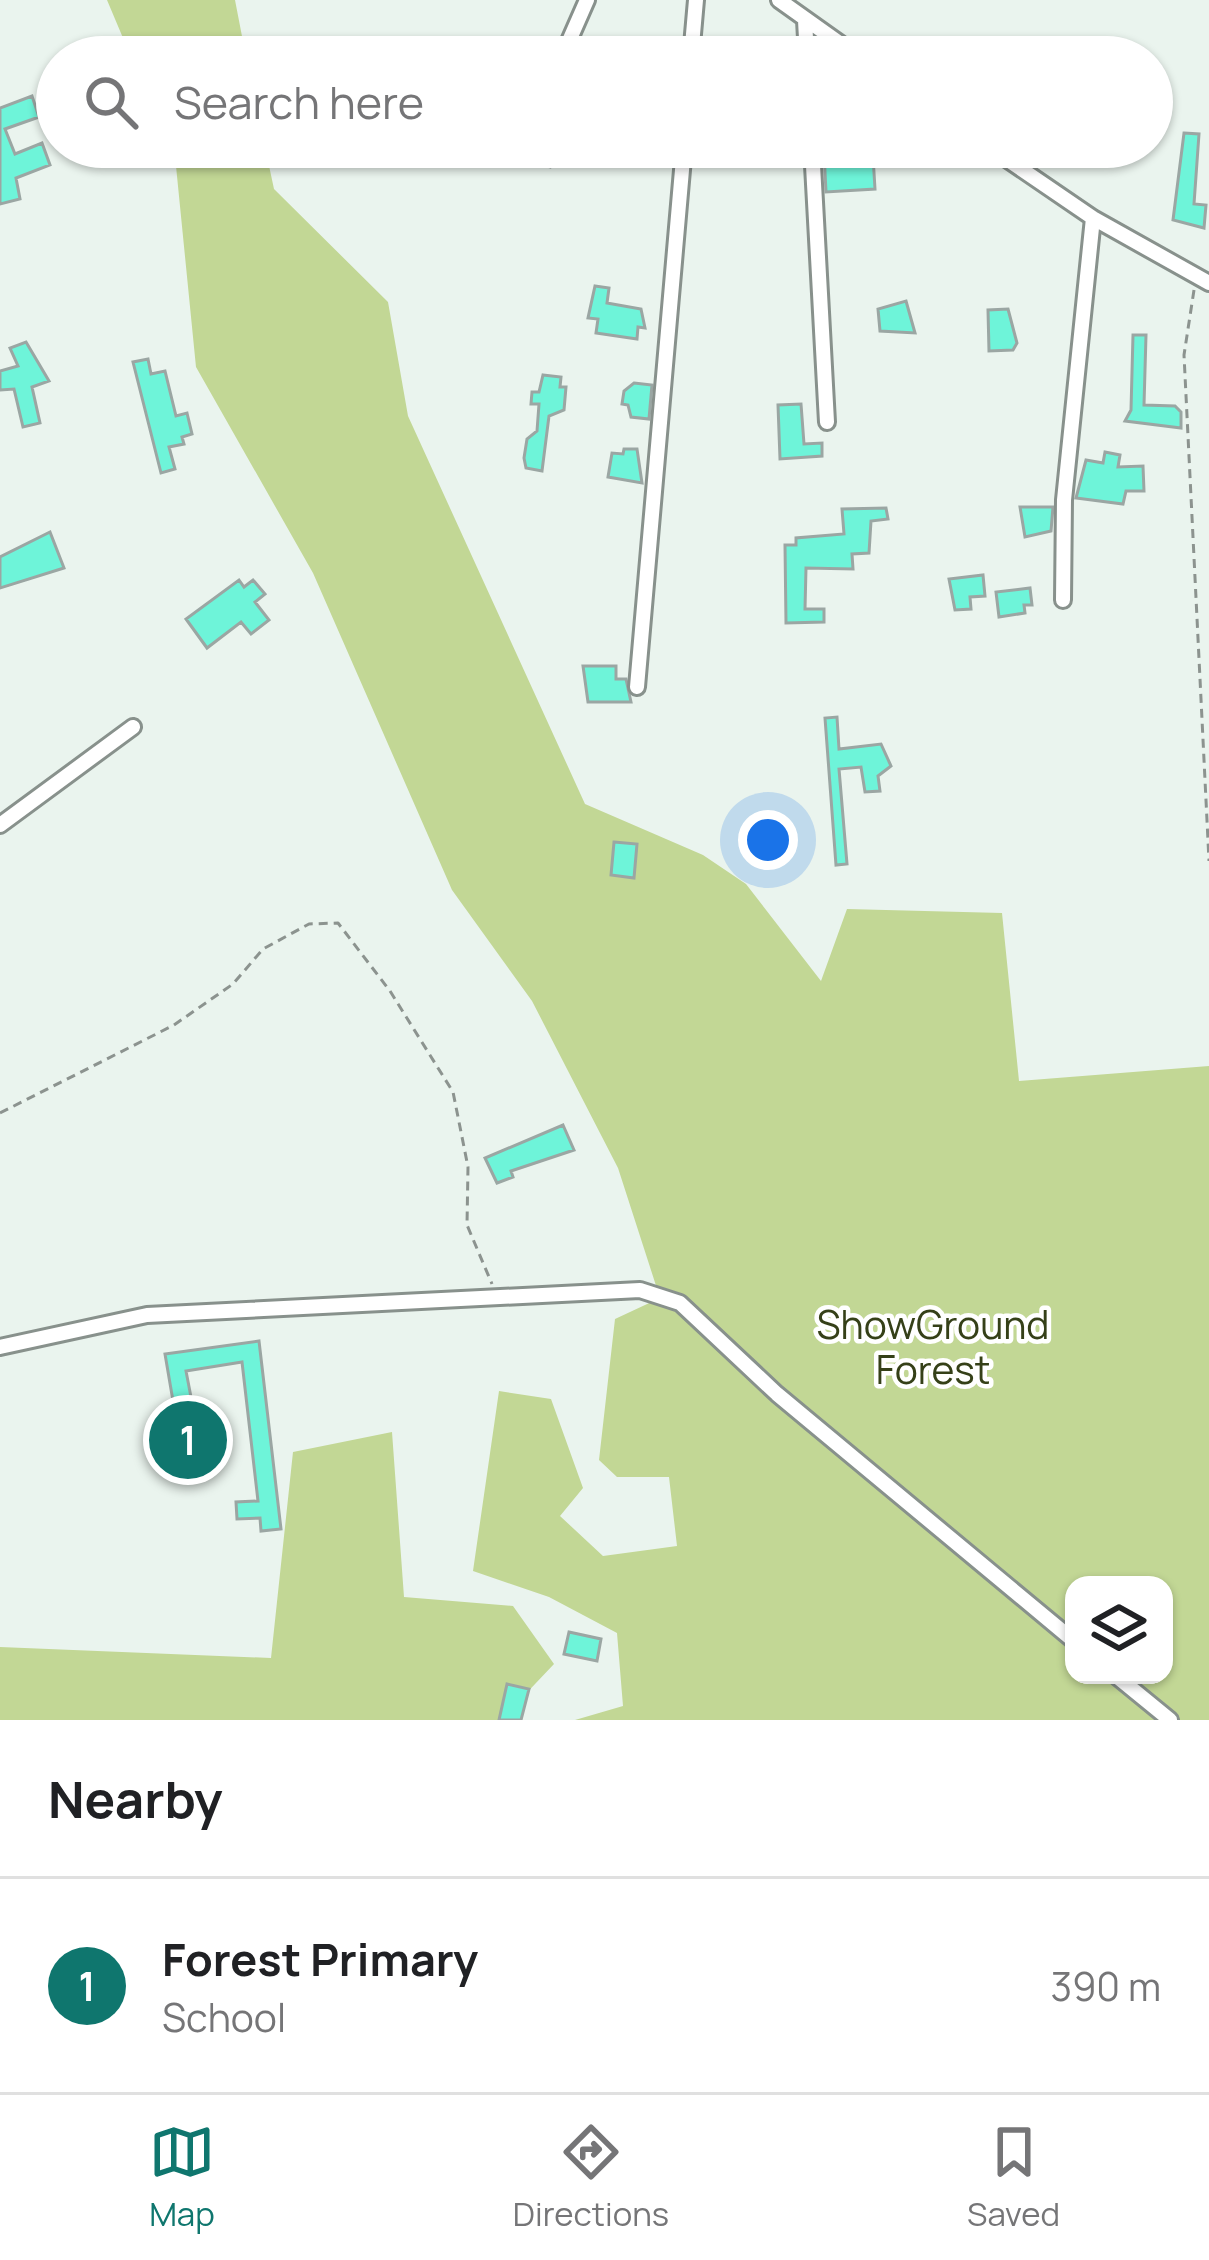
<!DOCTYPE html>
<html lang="en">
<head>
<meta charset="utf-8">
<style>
	:root { --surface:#fff; --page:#f6f6f6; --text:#202124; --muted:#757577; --line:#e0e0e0; --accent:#0f766e }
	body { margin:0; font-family:Manrope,sans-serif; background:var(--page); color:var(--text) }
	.controls { position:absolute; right:36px; bottom:36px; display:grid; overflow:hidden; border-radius:24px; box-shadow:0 3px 9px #0004 }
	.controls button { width:108px; height:108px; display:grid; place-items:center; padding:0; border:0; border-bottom:3px solid var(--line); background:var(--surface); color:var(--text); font:60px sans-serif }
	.you { position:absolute; left:768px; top:840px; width:42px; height:42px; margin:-30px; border:9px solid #fff; border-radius:50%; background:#1a73e8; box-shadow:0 0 0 18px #1a73e833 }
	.badge { display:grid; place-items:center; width:78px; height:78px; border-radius:50%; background:var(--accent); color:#fff; font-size:39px; font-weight:700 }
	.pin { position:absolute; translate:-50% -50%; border:6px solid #fff; box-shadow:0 3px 12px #0006 }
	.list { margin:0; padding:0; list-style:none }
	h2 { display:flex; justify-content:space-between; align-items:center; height:156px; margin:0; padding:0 48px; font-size:51px }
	h2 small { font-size:39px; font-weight:400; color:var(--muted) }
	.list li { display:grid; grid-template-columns:78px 1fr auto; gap:36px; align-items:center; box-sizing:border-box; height:216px; padding:0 48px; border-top:3px solid var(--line) }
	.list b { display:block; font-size:45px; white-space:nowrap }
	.list p { margin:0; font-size:39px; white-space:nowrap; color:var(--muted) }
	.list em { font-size:39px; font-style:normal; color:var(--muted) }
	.icon { flex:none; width:66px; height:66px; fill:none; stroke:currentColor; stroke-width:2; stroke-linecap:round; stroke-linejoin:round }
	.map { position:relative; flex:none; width:1209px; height:1720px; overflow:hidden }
	.search { position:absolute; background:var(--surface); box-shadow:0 3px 9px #0004; left:36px; right:36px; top:36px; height:132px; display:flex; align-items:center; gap:30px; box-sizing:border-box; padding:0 42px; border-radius:66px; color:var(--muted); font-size:45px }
	.sheet { height:372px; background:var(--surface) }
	nav { display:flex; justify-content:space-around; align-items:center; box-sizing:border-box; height:168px; border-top:3px solid var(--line); background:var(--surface); font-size:33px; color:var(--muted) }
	nav a { display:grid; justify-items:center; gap:6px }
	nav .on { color:var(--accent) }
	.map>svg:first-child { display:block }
</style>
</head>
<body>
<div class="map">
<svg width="1209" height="1720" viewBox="0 0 1209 1720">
	<rect width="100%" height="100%" fill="#eaf4ee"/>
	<path fill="#c2d795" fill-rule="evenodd" d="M107,0H235L246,57H131Z
		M168,147H265L274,189L388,302L408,416L585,804L703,855L746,884L821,981L847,909L1002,913L1019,1081L1209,1066V1720H575L623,1706L617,1633L549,1597L473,1571L499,1391L551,1399L583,1488L560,1516L603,1556L677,1546L669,1477H617L599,1460L615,1319L660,1298L618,1168L532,1001L452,890L313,573L196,367L176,166ZM1074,1585H1164V1675H1074Z
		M392,1432L404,1597L513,1606L554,1664L501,1720H0V1647L271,1658L293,1452Z"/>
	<path fill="#6ef4d9" stroke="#9ba6a3" stroke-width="3" d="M32,96L39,117L5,129L15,154L42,143L50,165L16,178L20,199L0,204V108Z
		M1184,133L1199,134L1194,204L1206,205L1204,228L1173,220Z
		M514,147H569L570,158L552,159L550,167L511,156Z
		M855,150L856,157L873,156L875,189L826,192L824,152Z
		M595,286L609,288L607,303L641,309L645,328L638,327L637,339L596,333L598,319L588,318Z
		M906,301L915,333L880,331L878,309Z
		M1008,309L1017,343L1013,350L989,351L988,310Z
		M1133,335H1146L1144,405L1175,406L1181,412V428L1125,421L1131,410Z
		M26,342L49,381L32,387L40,423L23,427L14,389L0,390V371L18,366L10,348Z
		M148,359L151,374L165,371L176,416L187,413L192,434L182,437L184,444L169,447L175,469L161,473L133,362Z
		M543,375L561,377L560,387H566L564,410L549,416L542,471L526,468L524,458L527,439L537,431L539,404H531L532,392H539Z
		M634,383L652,385L649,419L631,417L628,405L622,404L624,391Z
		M801,404L804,444L822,443V456L780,459L778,405Z
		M624,449H637L642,483L608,477L612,453L623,454Z
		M1105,452L1120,455L1118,467L1143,466L1144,491H1126L1123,504L1076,498L1086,460L1103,463Z
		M1020,507H1053L1051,531L1025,537Z
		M886,508L888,519L871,521L869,553L852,554L853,569L806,568L805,609H824V622L786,623L785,545H796V538L844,534L842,509Z
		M50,532L64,568L0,588V557Z
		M983,575L985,596L970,597L971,609L955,610L949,579Z
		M239,580L244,587L253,580L265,594L255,602L269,620L251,634L241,622L207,648L186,619Z
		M1030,588L1032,605H1024L1025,613L999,617L996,592Z
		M583,666H616V679H626L631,702H588Z
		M837,717L839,749L881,744L891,766L878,776L880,791L865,792L861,767L839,769L847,864L836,865L825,718Z
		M614,842L637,844L634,878L611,875Z
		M563,1125L574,1150L511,1171L513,1177L497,1183L485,1158Z
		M259,1341L281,1529L261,1531L260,1518L237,1519L236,1502L258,1501L242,1362L186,1371L191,1397L173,1401L165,1354Z
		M569,1632L601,1639L597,1661L564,1654Z
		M507,1684L529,1689L521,1720H499Z"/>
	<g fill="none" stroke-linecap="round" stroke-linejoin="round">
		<g stroke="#88918c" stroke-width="20">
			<path id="street" d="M779,0L859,57
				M805,20L807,57
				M562,57L587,0
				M691,57L696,0
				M812,147L827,422
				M989,147L1093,218L1209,283
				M1063,600L1064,500L1093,218
				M637,687L684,147
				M0,825L133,727
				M0,1347L147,1315L640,1290L680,1303L777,1394L1074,1641
				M1115,1675L1170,1720"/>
		</g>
		<path stroke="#8c938f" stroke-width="3" stroke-dasharray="9 6" stroke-linecap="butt" d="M1194,290L1184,355L1209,861
			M0,1113L174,1025L233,984L263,949L309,924L338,923L390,991L453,1092L468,1167L467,1225L492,1284"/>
		<use href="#street" stroke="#fff" stroke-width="14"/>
	</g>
	<g text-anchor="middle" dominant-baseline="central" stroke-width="9" stroke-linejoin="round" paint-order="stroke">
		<g font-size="39" fill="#354018" stroke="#fff">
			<text x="933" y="1324">ShowGround<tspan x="933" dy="45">Forest</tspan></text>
		</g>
	</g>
</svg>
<div class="controls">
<button><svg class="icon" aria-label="layers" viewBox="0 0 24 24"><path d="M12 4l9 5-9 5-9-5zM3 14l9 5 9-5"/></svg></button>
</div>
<div class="you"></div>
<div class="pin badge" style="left:188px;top:1440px">1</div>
<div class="search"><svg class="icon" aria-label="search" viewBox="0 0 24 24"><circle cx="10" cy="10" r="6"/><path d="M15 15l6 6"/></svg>Search here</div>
</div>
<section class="sheet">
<h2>Nearby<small></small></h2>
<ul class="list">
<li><span class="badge">1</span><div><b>Forest Primary</b><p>School</p></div><em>390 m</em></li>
</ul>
</section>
<nav>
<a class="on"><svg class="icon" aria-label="map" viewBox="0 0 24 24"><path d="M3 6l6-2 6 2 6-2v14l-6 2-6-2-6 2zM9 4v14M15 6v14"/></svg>Map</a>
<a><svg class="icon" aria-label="directions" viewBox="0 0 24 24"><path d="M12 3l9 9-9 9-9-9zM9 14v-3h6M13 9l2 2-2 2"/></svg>Directions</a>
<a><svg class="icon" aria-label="saved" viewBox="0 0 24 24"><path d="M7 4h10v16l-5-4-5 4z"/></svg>Saved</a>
</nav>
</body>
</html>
